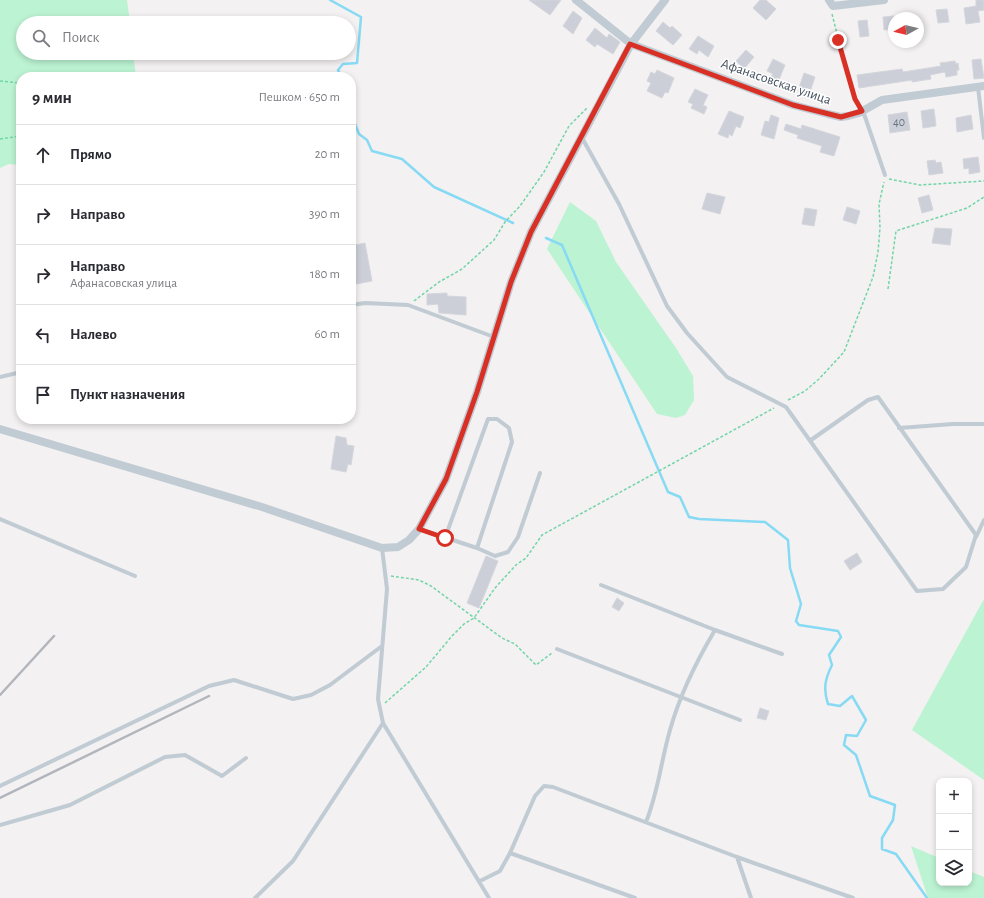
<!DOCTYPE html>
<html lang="ru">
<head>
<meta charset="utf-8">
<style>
	:root { --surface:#fff; --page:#f2f2f3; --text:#2b2b33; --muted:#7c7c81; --line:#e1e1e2 }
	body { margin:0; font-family:"Alegreya Sans",sans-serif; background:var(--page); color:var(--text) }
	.controls { position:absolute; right:12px; bottom:12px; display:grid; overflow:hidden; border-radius:8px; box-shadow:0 2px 6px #0003 }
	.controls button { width:36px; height:36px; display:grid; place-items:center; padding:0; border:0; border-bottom:1px solid var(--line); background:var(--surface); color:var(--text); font:20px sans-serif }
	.compass { position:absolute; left:888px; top:12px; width:36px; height:36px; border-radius:50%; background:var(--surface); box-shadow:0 2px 6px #0003; rotate:262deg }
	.stop { position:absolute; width:12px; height:12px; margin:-9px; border:3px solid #d93025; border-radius:50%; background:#fff }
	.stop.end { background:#d93025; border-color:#fff; box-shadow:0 1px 4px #0008 }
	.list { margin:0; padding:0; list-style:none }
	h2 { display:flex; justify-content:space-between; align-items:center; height:52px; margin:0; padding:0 16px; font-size:17px }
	h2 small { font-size:13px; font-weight:400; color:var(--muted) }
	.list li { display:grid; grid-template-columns:26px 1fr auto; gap:12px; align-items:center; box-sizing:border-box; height:60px; padding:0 16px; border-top:1px solid var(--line) }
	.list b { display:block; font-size:15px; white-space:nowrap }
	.list p { margin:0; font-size:13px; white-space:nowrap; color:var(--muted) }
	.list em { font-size:13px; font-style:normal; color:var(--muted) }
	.icon { flex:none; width:22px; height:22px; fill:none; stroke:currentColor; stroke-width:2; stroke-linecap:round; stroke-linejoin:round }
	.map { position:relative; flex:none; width:984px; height:898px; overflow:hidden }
	.search { position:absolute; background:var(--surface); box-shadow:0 2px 6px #0003; left:16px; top:16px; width:340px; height:44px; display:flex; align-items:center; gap:10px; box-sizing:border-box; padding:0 14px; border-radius:22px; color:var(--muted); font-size:15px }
	.panel { position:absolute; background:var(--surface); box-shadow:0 2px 6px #0003; left:16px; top:72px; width:340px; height:352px; border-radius:16px }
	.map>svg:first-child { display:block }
</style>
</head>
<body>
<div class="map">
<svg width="984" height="898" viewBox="0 0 984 898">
	<rect width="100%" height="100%" fill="#f3f1f1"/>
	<path fill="#bcf3d3" d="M0,0H127L130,23H23V53H133L136,77H21V165L9,164L0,168Z
		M570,202L596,221L616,262L676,348L693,376L694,400L685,415L676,418L657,414L547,249Z
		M984,599V780L912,730Z
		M911,846L939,858V883H969V871L984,877V898H928Z"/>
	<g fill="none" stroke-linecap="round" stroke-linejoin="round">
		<path stroke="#86daf4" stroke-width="2.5" d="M330,0L361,17L357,63L343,64L338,70L341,77
			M351,104H355L351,111
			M351,114L359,134L367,140L372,151L402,159L434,187L513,223
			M546,238L562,245L668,492L680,497L689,517L699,519L765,522L788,540L790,568L801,604L796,621L799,625L838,631L841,637L829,655L832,665C825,679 823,689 828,704L840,706L852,696L866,720L857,736L846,735L844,745L856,755L870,796L895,805L893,820L882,838V849L896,854L927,898"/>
	</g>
	<path fill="#cccfd7" stroke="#d4d6dd" d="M529,0H561L550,15Z
		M760,0H766L776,9L766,20L753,8Z
		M976,0H984V10L978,11L980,22L966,24L964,8L976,6Z
		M947,9L949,22L938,23L936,10Z
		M573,11L582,18L573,34L563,26Z
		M894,16V29L884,30L883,17Z
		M867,20L869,36L860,37L858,21Z
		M663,22L670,28L672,26L682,35L673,45L656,31Z
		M595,28L607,38L609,34L620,42L613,54L597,44L595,47L586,40Z
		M698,36L714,46L708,57L699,50L697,54L689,49Z
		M746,50L754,57L744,69L736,61Z
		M773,59L785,65L778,82L770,78L773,74L767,71Z
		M981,59L984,78L974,79L972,60Z
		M955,61L956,64L958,63L959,70H957V75L946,77L945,72L930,75L931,79L912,82V80L859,88L857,75L902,69L903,72L941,66L940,63Z
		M657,70L674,78L668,93L665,92L662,98L647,91L651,83L647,81L651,72L655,74Z
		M804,73L815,77L809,95L798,91Z
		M695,89L708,95L703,105L707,107L704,114L691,108L693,104L688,102Z
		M934,109L936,126L923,128L921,111Z
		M729,111L744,117L740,128L736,126L732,136L729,134L728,138L718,134Z
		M907,112L910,130L890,133L888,115Z
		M771,115L779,118L774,139L761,135L765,121L769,122Z
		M971,115L973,129L957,132L956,118Z
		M786,124L801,129L802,125L840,137L834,156L820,152L822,146L797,138L798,135L784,130Z
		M978,157L980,172L969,174V168L964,169L963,159Z
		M935,160L936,163L941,162L943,173L929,175L927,161Z
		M707,193L725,197L720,214L702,209Z
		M929,195L933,210L922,213L918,198Z
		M847,207L860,211L856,224L843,220Z
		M805,208L817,210L814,226L802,224Z
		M935,228L952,229L950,245L932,243Z
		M365,243L372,281L351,285V246Z
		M447,293V296L466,297V315L440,313H439L438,304L427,305V294Z
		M336,436L346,438L347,445L354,446L351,465L348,464L346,472L331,469Z
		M857,553L862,562L850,570L844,561Z
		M486,556L498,561L479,608L467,603Z
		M617,598L624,603L619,611L612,607Z
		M760,708L769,711L766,720L757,718Z"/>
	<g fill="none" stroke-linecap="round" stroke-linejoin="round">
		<path stroke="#71d5a7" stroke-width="1.5" stroke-dasharray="3 2" stroke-linecap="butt" d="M832,14L846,69L858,104
			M0,81L21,83
			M0,139L21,136
			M889,179L920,185L984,181
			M888,289L896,231L967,208L984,197
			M414,301L439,282L462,269L494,240L505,222L520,206L544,172L569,126L588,107
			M788,400L805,391L819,379L844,352L873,277L878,252L880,228L879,204L884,182
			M391,576L419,580L431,586L502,638L515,644L536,665L552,653
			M385,703L426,667L452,636L464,624L474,618L495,588L516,565L526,558L542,535L774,408"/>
		<path stroke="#c0cbd3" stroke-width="4" d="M978,87L984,138
			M863,111L885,175
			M581,136L619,204L667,306L687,333L727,377L786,407L917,591L943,589L966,567L976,535L878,397L868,400L811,440
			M351,305L365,303L408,305L494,337
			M0,377L21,372
			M899,428L953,424H984
			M0,519L135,576
			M419,529L477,548L512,442L509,428L497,419H488L445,538
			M976,537L984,520
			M477,548L495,556L508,552L518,537L540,473
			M601,585L715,630
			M557,649L740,720
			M383,723L489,898
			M0,786L209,686L234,680L293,699L311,695L330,685L382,646
			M646,822C658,793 661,761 670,730C680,694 696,662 715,630L782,654
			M0,825L70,805L165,757L185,755L222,776L246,758
			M510,853L635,898
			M737,857L853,898
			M480,881L500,871L510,853L535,796L544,786L553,787L737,857L751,898
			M255,898L293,861L383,723L378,699L387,589L382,548"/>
		<path stroke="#c0cbd3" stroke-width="8" d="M576,0L631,44L793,105L828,114L841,117L848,116L859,113L882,100L984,86
			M829,0L833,6L884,0
			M0,429L262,507L382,548L398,547L409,540L419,529L446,479L477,392L511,282L531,232L631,44L665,0"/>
		<path stroke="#b2b6bc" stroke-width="2.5" d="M0,695L54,636
			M0,798L209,696"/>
	</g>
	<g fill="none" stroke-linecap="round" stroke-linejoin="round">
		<path stroke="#d93025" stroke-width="5" d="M445,538L419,529L446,479L477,392L511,282L531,232L630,44L793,105L841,117L862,111L855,99L838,40"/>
	</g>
	<g text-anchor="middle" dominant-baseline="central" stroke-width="3" stroke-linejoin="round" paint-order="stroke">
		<g font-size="12" fill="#68727e">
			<text x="899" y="122">40</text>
		</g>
		<g font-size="14" fill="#475360" stroke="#fff">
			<text transform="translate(776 82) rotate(19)">Афанасовская улица</text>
		</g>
	</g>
</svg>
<div class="controls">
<button>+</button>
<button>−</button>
<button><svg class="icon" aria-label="layers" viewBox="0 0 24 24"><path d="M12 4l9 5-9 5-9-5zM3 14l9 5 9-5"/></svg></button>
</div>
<svg class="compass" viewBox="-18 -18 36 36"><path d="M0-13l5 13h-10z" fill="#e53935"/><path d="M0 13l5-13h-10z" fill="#7c7c81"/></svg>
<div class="stop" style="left:445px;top:538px"></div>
<div class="stop end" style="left:838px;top:40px"></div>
<div class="search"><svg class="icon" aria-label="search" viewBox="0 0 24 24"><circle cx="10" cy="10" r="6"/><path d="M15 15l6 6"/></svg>Поиск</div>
<section class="panel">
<h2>9 мин<small>Пешком · 650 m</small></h2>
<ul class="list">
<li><svg class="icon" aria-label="ahead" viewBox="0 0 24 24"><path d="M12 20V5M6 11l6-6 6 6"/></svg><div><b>Прямо</b></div><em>20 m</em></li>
<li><svg class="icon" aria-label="right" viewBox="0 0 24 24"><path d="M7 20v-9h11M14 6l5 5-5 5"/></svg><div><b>Направо</b></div><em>390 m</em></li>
<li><svg class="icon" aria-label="right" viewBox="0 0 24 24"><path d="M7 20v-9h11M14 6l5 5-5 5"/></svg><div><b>Направо</b><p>Афанасовская улица</p></div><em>180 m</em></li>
<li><svg class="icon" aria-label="left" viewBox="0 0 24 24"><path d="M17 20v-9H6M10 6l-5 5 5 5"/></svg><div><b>Налево</b></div><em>60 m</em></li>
<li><svg class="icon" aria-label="arrive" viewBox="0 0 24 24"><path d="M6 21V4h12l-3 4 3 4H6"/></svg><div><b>Пункт назначения</b></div></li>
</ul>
</section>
</div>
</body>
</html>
